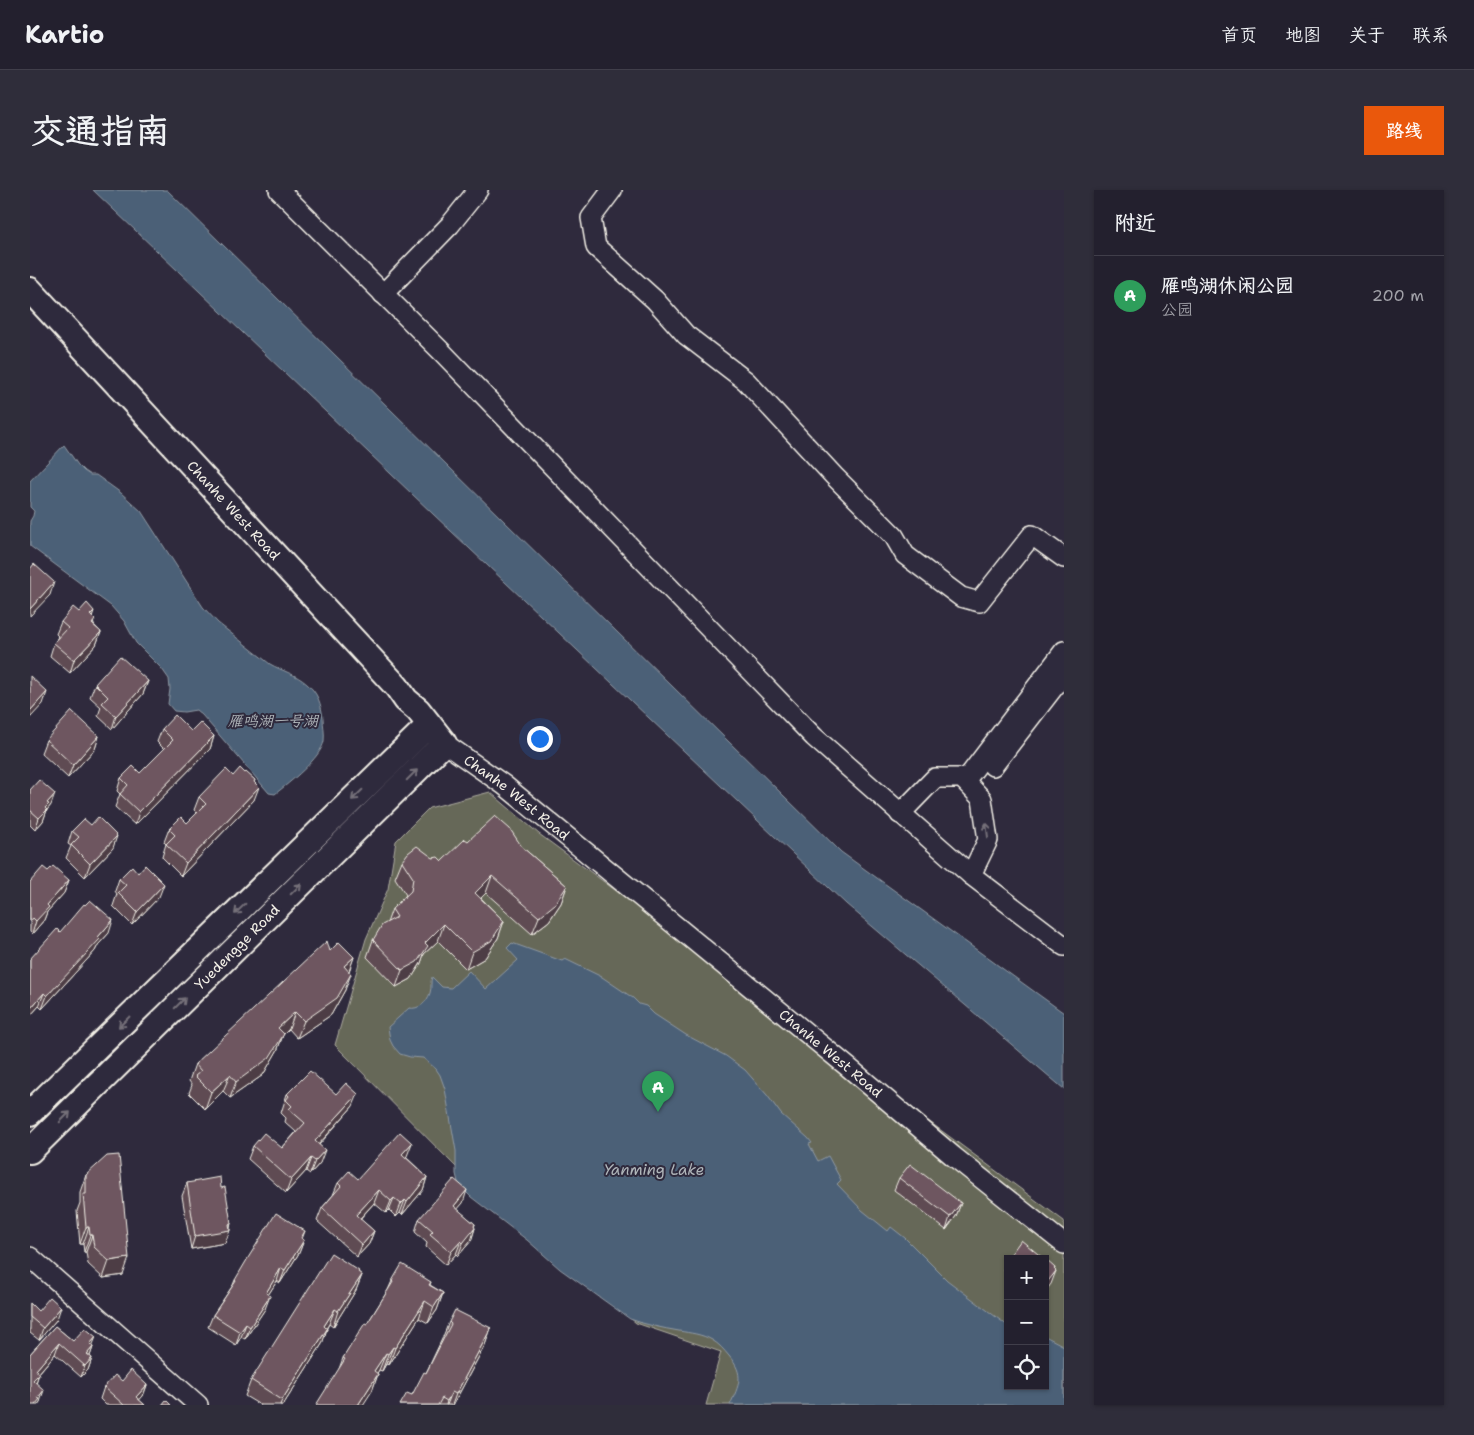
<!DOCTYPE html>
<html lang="zh">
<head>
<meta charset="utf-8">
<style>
	:root { --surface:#23202e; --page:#2f2d3a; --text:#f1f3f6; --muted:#a3a3aa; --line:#403e4a; --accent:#ea580c }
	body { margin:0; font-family:"Shantell Sans","LXGW WenKai TC",sans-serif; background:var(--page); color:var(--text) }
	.controls { position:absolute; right:15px; bottom:15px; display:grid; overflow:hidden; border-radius:0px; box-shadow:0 1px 4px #0004 }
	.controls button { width:45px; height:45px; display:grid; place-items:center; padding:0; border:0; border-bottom:1px solid var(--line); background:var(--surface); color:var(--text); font:25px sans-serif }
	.you { position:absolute; left:509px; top:548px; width:18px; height:18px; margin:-12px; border:4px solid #fff; border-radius:50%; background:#1a73e8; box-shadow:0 0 0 8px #1a73e833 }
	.badge { display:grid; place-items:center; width:32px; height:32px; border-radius:50%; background:var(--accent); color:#fff; font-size:16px; font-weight:700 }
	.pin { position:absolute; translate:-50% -41px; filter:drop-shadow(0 1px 2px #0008) }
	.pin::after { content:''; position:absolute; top:26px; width:18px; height:15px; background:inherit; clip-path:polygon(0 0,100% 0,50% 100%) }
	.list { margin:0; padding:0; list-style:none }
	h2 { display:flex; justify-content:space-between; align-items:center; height:65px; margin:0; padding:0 20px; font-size:21px }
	h2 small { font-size:16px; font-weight:400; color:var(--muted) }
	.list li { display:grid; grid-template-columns:32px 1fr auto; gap:15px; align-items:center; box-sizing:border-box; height:80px; padding:0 20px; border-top:1px solid var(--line) }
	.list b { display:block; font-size:19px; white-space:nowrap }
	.list p { margin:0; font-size:16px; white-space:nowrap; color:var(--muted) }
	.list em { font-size:16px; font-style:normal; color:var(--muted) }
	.icon { flex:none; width:28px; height:28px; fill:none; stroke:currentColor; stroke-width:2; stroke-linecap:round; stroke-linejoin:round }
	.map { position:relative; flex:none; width:1034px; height:1215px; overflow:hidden; border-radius:0px }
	header { display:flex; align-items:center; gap:30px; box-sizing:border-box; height:70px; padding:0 25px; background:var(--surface); border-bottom:1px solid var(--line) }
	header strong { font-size:24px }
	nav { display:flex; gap:28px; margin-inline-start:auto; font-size:18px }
	.intro { display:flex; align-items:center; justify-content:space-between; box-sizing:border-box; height:120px; padding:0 30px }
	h1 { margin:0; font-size:35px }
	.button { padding:12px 22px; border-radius:0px; background:var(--accent); color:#fff; font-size:18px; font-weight:700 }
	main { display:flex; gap:30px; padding:0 30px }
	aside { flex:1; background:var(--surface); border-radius:0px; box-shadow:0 1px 4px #0004 }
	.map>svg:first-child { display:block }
</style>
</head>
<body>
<header>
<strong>Kartio</strong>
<nav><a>首页</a><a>地图</a><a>关于</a><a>联系</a></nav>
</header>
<div class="intro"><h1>交通指南</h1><a class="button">路线</a></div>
<main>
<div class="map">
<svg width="1034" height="1215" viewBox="0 0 1034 1215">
	<rect width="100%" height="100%" fill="#2f2a3d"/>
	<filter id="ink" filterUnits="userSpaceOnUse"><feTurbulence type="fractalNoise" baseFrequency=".02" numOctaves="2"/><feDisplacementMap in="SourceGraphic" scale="10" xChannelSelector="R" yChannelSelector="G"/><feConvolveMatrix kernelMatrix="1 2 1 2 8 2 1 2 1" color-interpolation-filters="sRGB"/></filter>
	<g filter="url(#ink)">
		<path fill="#666758" stroke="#adaca0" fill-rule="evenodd" d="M460,602L509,644L1034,1031V1215H676L691,1162L606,1133L437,988L305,855L336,749L358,699L366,651L399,618ZM978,1069H1015V1196H978Z"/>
		<path fill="#4c6077" stroke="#8f9aa4" d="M63,0H137L811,662L1034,823V899L816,714L403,324Z
			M34,255L48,275L54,281L60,285H66L91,303L111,321L173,417L188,433L240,474C252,481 266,484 277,494C288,503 291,514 293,528C293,535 295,543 294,551C291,568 259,593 245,604L239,603L172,525L166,520L154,522L144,521L138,514L140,499L139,489L132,479L106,453L94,431L81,416L0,356V331L3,326L4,321L0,317V291Z
			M482,753L532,771L535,769L572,787L603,808L609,814L616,816L624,824L656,845L696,866L715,880L737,905L751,924L778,948L782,953L779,954L788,971L798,966L811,990L807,994L832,1020L858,1041L861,1037L875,1048L917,1090L978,1136V1196H1015V1146L1034,1156V1215H700C709,1195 715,1185 699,1166C694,1160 689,1154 682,1150C672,1144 660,1143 649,1141C632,1138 616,1135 600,1129L530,1079L497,1050L441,1007L434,1000L428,992L426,984V961L415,899L410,885L406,879L393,868L380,867L370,864L363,856L360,850L358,837L379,818C389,820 397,812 400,803C402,797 400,792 402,787L412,797L421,798L439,781L456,799L488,770L477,758Z"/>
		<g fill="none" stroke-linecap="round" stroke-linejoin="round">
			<g stroke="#f4f1e8" stroke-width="22">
				<g id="minor">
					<path d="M249,0L412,162L784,547L941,685L1034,756"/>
					<path d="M582,0L561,28L566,57L625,110L656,145L716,191L804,286L864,346L875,365L931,407L949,412L1002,345L1034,368"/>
					<path d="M353,104L420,35L448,0"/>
					<path id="s1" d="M414,553L474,595L818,877L923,966L1034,1054"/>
					<path d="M963,576L1034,484"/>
					<path d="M935,591L1034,461"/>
					<path d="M870,624L905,588H932L952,609L958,650L941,685"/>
					<path d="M0,1067L168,1215"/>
				</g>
			</g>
			<g stroke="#f4f1e8" stroke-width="28">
				<g id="major">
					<path id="s2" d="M0,100L367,497L376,510L388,520L414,553L0,961"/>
					<path d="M0,923L399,535"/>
				</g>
			</g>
			<use href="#minor" stroke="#2f2a3d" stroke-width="19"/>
			<use href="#major" stroke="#2f2a3d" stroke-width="24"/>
		</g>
		<path fill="#5f4b53" stroke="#f4f1e8" d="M64,421L62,427L64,435L71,442L66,455L40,483L20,466L24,453L29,447L26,444L31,432L49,422Z
			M118,491L113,504L82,539L68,526L71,517L60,507L65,494Z
			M132,539L161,541L184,546L180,559L105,635L85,617L90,604L87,601L91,588L110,583L134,559L127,552Z
			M69,546L65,559L38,588L11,563L16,550Z
			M215,583L225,590L224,592V610L151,686L132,667L136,654L134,652L139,639L157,633L167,623L164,620L169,607L203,586Z
			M0,600L21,615L17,620L13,631L5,640L0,635Z
			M42,641L83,658L55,687L36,668L41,656L38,654Z
			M438,651L492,657L537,696L531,713L519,731L502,744L456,703L451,708L474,731L468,748L455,768L436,779L408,751L394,764L391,773L381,789L366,797L337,767L343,750L357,733L362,719L376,705L365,688L372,671L403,668L412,671Z
			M18,681L39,690L34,703L17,722L14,730L2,744L0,742V692Z
			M108,683L129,707L102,735L83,716L87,704L85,701L89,689Z
			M30,742L79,743L68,755L65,761L12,819L9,816L0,826V769Z
			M300,761L324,767L319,781L315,800L301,825L267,848L259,839L253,845L247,861L233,885L200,908L193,901L175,919L159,903L162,895L159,891L165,874Z
			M257,904H306L323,916L289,955L290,973L280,984L276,981L256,1003L218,969L223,956L252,958L266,942L255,932L256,928L251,923Z
			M377,966L376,967L397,987L393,1000L372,1025L370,1023L366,1027L359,1020L356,1023L344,1013L330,1029L344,1041L339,1054L327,1067L287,1031L292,1018L303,1005L308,993L328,989Z
			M56,985L93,1085L73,1088L58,1074L56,1062H54L53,1054H50L47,1021L50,1013V1002Z
			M869,988L931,1013L926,1026L916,1040L864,1000Z
			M157,993L191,998L201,1033L200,1038V1040L195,1053L161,1059L152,1006Z
			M433,1013L427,1019L445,1034L444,1037L445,1038L441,1051L428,1066L426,1064L416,1075L396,1057L397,1053L385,1042L389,1029Z
			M275,1041L272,1049L274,1050L269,1063L250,1093L247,1091L238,1105L235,1119L215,1149L211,1147L206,1155L178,1137L183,1125L203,1095L205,1090Z
			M978,1068L1014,1069H978V1084L973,1080Z
			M328,1082L332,1085L326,1100L303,1137L299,1134L297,1138L292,1154L253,1215H230L215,1206L221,1190Z
			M362,1091L401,1092L400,1095L413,1103L407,1120L398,1133L389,1128L359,1175L356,1174L352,1181L349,1180L347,1183L348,1184L342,1201L309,1179L313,1168L337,1134L358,1100Z
			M0,1113L8,1121L27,1129L9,1150L0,1143Z
			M419,1132L461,1138L455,1155L423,1215H370L382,1205L396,1183L412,1149Z
			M25,1136L43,1151L62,1156L63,1157L60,1166L62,1168L58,1180L51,1187L25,1164L9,1183L6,1193L10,1212L8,1214L0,1164Z
			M92,1191L117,1195L113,1206L109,1210L115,1215H76L70,1209L74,1197Z"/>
		<path fill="#4d3d44" stroke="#f4f1e8" d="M24,392L20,405L0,426V419Z
			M71,442L66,455L40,483L44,470Z
			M118,491L113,504L82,539L86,526Z
			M17,502L13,514L0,528V521Z
			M69,546L65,559L38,588L43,575Z
			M184,546L180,559L105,635L109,622Z
			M229,597L224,610L151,686L156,673Z
			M25,604L21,615L17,620L13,631L5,640L9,628L17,613Z
			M87,646L83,658L55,687L60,674Z
			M462,686L456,703L439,720L445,703Z
			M39,690L34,703L17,722L14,730L2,744L6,731L17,715Z
			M134,694L129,707L102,735L107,722Z
			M537,696L531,713L519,731L502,744L509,727Z
			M83,730L79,743L68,755L65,761L12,819L17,806Z
			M474,731L468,748L455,768L436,779L442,762Z
			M414,734L408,751L394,764L391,773L381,789L366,797L372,780L395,753Z
			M324,767L318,784L314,776Z
			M321,784L315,800L301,825L267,848L274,831Z
			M14,803L9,816L0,826V819Z
			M265,822L259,839L253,845L247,861L233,885L200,908L206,892L248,838Z
			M200,885L193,901L175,919L181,902Z
			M328,904L323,916L280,964L285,951Z
			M382,953L377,966L368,977L372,964Z
			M295,960L290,973L280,984L285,971Z
			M281,968L276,981L256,1003L261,990Z
			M397,987L393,1000L372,1025L377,1012Z
			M349,1000L344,1013L321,1038L326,1025Z
			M437,1000L433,1013L419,1029L424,1016Z
			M364,1008L359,1020L356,1023L361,1011Z
			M375,1010L370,1023L366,1027L371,1014Z
			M931,1013L926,1026L916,1040L920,1027Z
			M201,1033L199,1040H200L195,1053L161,1059L165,1046Z
			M445,1034L443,1041L445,1038L441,1051L428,1066L433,1053Z
			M56,1037H59L53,1054H50Z
			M344,1041L339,1054L327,1067L332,1055Z
			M60,1045H62L56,1062H54Z
			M274,1050L269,1063L250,1093L255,1080Z
			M431,1051L426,1064L416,1075L421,1062Z
			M99,1068L93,1085L73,1088L79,1071Z
			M251,1078L247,1091L231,1116L236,1103Z
			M1025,1078L1022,1086L1026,1081L1021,1094L1015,1102V1095Z
			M332,1085L326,1100L303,1137L308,1121Z
			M413,1103L407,1120L398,1133L404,1117Z
			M240,1106L235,1119L215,1149L220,1137Z
			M395,1111L389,1128L359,1175L365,1158Z
			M31,1117L27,1129L9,1150L13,1138Z
			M305,1119L299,1134L288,1151L294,1136Z
			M216,1134L211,1147L206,1155L210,1142Z
			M461,1138L455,1155L423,1215H422L426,1204Z
			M297,1139L292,1154L253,1215H250L252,1210Z
			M66,1147L61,1159L60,1154Z
			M29,1153L25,1164L1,1192L6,1180Z
			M63,1157L59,1169L53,1176L57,1164Z
			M363,1157L356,1174L352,1181L358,1164Z
			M356,1163L349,1180L338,1198L344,1181Z
			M62,1168L58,1180L51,1187L55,1176Z
			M9,1184L5,1195L3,1190Z
			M348,1184L342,1201L333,1215H328Z
			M117,1195L113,1206L105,1215L106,1207Z
			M14,1200L10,1212L8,1215H5L8,1208Z
			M422,1202L417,1215H416L417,1211Z"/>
		<path fill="#6e5761" stroke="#f4f1e8" d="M4,374L24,392L0,419V379Z
			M57,413L64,421L60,425L65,430L62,434L71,442L44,470L24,453L38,438L31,432L43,417L49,422Z
			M90,466L118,491L86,526L72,513L78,507L65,494Z
			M0,486L17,502L0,521Z
			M42,521L69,546L43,575L16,550Z
			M145,525L161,541L170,532L184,546L109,622L90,604L98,595L91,588L103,576L110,583L143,550L132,539Z
			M210,578L215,583L216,582L225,590L224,592L229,597L156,673L136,654L145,645L139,639L151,627L157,633L176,614L169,607L196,579L203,586Z
			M9,590L25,604L17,613L19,614L15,618L17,620L9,628L0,620V600Z
			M465,626L480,639L492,657L537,696L525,714L509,727L462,686L445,703L474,731L461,751L442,762L414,734L395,753L398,756L387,772L372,780L343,750L352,735L367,727L362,719L381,701L383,688L372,671L378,663L387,656L403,668L408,667L412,671L435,649L438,651Z
			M68,627L87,646L60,674L41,655L49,647L42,641L54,629L61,635Z
			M115,675L134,694L107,722L88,703L96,695L89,689L102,676L108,683Z
			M23,676L39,690L17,715L19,717L6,731L3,728L0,732V692L13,677L18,681Z
			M60,710L83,730L68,747L70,749L17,806L14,803L0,819V769L27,739L30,742L54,714L55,715Z
			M297,751L300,761L309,752L324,767L314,776L321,784L307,808L274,831L265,822L248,838L254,844L239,868L206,892L200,885L181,902L165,886L171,881L165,874Z
			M280,881L306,904L316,893L328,904L285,951L295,960L285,971L281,968L261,990L223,956L234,943L252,958L275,933L259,919L262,916L256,910L259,906L257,904Z
			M370,942L382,953L372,964L397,987L377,1012L375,1010L371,1014L364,1008L361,1011L349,1000L326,1025L344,1041L332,1055L292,1018L311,996L308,993L319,981L328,989Z
			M89,965L99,1068L79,1071L64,1057L62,1045H60L59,1037H56L53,1004H56V985L77,966Z
			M880,974L931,1013L920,1027L869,988Z
			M190,987L191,998L195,997L201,1033L199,1034L200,1040L165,1046L157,993Z
			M424,989L437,1000L424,1016L445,1034L444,1036L445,1038L433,1053L431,1051L421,1062L400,1044L403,1041L389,1029Z
			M246,1023L275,1041L271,1048L274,1050L255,1080L251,1078L236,1103L240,1106L220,1137L216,1134L210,1142L183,1125L206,1091L205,1090L218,1068Z
			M991,1050L1014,1069H979L978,1068Z
			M301,1063L329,1081L328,1082L332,1085L308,1121L305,1119L294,1136L297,1139L252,1210L221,1190Z
			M1015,1069L1025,1078L1024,1079L1026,1081L1015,1095Z
			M372,1074L401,1092L399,1095L413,1103L404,1117L395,1111L365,1158L363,1157L358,1164L356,1163L344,1181L348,1184L328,1215H286L315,1169L313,1168L335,1133L337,1134L363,1092L362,1091Z
			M20,1107L31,1117L13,1138L0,1127V1113L8,1121Z
			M425,1120L461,1138L426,1204L422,1202L417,1211L412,1208L408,1215H370L377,1203L382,1205L394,1182L396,1183L421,1134L419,1132Z
			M25,1136L43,1151L55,1138L66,1147L60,1154L63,1157L57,1164L62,1168L55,1176L29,1153L6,1180L9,1184L3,1190L14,1200L8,1208L10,1209L5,1215H0V1164Z
			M101,1180L117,1195L106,1207L115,1215H94L74,1197L85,1185L92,1191Z
			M136,1210L141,1215H132Z"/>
		<defs><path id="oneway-shaft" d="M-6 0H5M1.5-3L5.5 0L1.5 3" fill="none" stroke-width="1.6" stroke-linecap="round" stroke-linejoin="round" transform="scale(1.25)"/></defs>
		<g stroke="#747079">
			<use href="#oneway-shaft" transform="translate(382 585) rotate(-45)"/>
			<use href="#oneway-shaft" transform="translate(327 605) rotate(136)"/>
			<use href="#oneway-shaft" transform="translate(957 640) rotate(-98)"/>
			<use href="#oneway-shaft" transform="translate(266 699) rotate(-45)"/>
			<use href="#oneway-shaft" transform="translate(210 719) rotate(136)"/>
			<use href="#oneway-shaft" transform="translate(150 813) rotate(-45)"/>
			<use href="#oneway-shaft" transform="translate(94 832) rotate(136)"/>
			<use href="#oneway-shaft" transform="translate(35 927) rotate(-45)"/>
		</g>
	</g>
	<g text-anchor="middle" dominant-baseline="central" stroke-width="4" stroke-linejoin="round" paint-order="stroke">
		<g font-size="14" fill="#f4f1e8" stroke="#2f2a3d">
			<text stroke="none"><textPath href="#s2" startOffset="300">Chanhe West Road</textPath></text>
			<text stroke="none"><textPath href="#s1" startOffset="91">Chanhe West Road</textPath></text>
			<text transform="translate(207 757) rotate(-45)">Yuedengge Road</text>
			<text stroke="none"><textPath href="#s1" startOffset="496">Chanhe West Road</textPath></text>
		</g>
		<g font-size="15" font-style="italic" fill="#b1b7bb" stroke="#2f2a3d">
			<text x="243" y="531">雁鸣湖一号湖</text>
			<text x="624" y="980">Yanming Lake</text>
		</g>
	</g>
</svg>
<div class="controls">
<button>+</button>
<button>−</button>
<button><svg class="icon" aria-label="locate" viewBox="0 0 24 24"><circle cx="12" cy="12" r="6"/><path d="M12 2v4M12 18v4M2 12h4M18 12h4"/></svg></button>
</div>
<div class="you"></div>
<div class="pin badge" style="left:628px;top:922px;background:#2e9e5b">A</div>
</div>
<aside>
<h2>附近<small></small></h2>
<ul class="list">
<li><span class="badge" style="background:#2e9e5b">A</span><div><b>雁鸣湖休闲公园</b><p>公园</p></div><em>200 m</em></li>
</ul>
</aside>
</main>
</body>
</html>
